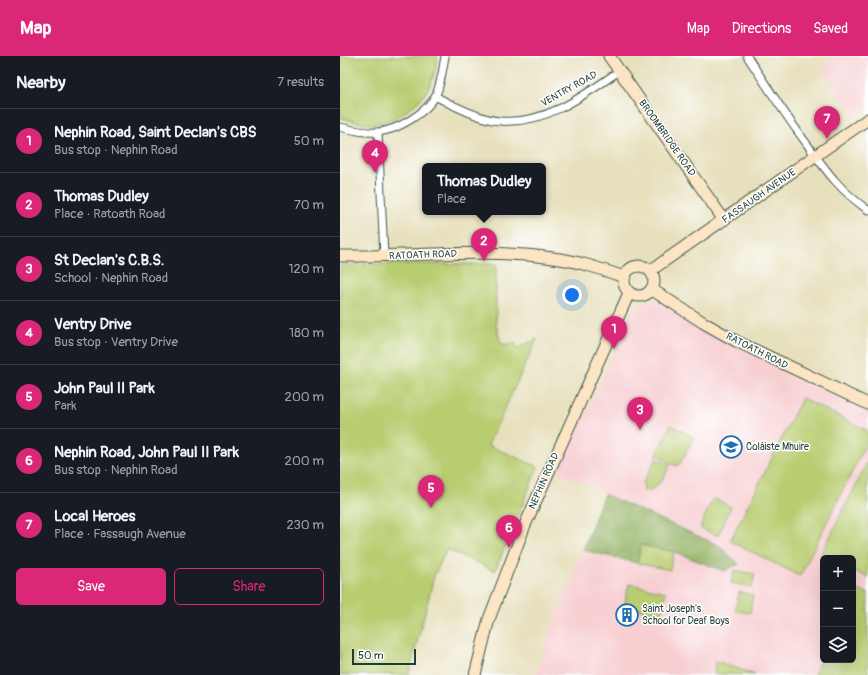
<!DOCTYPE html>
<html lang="en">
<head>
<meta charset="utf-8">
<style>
	:root { --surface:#171b24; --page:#20242c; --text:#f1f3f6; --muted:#9ea1a6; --line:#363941; --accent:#db2777 }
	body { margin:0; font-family:Pangolin,sans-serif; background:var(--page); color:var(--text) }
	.controls { position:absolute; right:12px; bottom:12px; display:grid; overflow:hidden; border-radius:6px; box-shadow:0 4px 16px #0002 }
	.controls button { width:36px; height:36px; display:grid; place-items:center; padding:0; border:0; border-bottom:1px solid var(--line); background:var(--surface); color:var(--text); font:20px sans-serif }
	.scale { position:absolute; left:12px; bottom:10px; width:64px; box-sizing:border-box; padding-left:4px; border:2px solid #1f3d34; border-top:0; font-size:11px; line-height:14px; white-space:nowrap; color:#1f3d34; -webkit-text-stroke:3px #fff; paint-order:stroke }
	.you { position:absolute; left:232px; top:239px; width:14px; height:14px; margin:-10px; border:3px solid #fff; border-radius:50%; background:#1a73e8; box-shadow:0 0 0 6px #1a73e833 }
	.badge { display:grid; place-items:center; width:26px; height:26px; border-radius:50%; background:var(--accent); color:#fff; font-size:13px; font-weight:700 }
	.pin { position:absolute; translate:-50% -33px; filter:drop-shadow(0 1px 2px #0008) }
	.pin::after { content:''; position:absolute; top:21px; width:14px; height:12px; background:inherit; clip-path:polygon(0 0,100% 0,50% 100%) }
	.popup { position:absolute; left:82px; top:107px; width:124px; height:52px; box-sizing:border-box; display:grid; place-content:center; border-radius:6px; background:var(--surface); filter:drop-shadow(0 1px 3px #0005); font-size:13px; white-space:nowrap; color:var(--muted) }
	.popup b { font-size:15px; color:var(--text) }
	.popup::after { content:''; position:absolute; left:50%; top:100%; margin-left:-8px; border:8px solid transparent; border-top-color:var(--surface) }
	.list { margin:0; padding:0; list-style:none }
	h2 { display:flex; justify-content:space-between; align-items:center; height:52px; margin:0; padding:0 16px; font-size:17px }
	h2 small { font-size:13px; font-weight:400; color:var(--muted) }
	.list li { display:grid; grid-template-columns:26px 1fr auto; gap:12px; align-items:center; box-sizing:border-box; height:64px; padding:0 16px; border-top:1px solid var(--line) }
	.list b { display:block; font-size:15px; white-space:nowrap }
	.list p { margin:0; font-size:13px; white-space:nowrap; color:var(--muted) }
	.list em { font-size:13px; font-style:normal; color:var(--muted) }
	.actions { display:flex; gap:8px; padding:12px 16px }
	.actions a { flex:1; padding:9px 0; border:1px solid var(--accent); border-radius:6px; text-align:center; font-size:14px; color:var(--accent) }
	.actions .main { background:var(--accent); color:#fff }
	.icon { flex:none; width:22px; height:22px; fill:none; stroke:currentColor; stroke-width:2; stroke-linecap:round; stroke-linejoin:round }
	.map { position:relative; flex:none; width:528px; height:619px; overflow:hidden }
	header { display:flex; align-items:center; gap:24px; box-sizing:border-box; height:56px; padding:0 20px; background:var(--accent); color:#fff }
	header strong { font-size:19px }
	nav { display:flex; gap:22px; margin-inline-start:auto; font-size:14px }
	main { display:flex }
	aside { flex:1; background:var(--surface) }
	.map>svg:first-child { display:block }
</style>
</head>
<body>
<header>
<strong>Map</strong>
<nav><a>Map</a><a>Directions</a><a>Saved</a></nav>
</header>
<main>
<aside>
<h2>Nearby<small>7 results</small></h2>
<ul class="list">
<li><span class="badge">1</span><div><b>Nephin Road, Saint Declan's CBS</b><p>Bus stop · Nephin Road</p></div><em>50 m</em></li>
<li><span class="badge">2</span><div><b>Thomas Dudley</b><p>Place · Ratoath Road</p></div><em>70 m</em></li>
<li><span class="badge">3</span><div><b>St Declan's C.B.S.</b><p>School · Nephin Road</p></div><em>120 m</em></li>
<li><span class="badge">4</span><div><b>Ventry Drive</b><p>Bus stop · Ventry Drive</p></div><em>180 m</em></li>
<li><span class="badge">5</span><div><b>John Paul II Park</b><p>Park</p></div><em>200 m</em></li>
<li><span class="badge">6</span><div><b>Nephin Road, John Paul II Park</b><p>Bus stop · Nephin Road</p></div><em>200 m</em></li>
<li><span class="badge">7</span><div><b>Local Heroes</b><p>Place · Fassaugh Avenue</p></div><em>230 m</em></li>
</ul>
<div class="actions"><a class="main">Save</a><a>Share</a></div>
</aside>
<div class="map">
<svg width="528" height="619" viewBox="0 0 528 619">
	<rect width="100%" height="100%" fill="#fff"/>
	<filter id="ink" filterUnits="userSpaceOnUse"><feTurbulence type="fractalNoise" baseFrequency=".025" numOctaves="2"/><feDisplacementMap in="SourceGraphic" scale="8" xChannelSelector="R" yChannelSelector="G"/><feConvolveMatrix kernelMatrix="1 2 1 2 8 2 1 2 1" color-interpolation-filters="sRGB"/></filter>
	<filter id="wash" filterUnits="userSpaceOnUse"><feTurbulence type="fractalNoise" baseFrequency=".012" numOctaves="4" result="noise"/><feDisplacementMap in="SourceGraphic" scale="16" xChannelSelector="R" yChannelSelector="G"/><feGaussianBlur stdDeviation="0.9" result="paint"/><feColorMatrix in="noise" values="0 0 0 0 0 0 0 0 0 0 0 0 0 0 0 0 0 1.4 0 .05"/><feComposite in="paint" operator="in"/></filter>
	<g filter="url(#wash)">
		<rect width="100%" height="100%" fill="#e7e0bd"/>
		<path fill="#f7cfd1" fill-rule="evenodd" d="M495,0H528V50L514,59L484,17L485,7Z
			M316,244L386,285L404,293L460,325L528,356V619H196L211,573L243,494L297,507L334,496L384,515L399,508L378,489L217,416L221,405L252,344L280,282L293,250L305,245ZM483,502H513V604H483Z"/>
		<path fill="#b8cc6f" stroke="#6c8452" d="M0,0H98C96,9 95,18 91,27C82,48 56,66 33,68C22,68 11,65 0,61Z
			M46,208H156V268L161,288H169L175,286L177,292L197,283L148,389L198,411L155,515L107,493L94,520L69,619H0V209Z
			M462,342L528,375V384L460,520L390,485Z
			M331,369L354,381L340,408L336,410L316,399Z
			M316,403L330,409C324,421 319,434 304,435L303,426Z
			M528,405V522L513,514V502H489L481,498Z
			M373,442L391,451L378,480L360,472Z
			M301,488L334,496L330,514L297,507Z
			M394,514L415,518L412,531L391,527Z
			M289,528L326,536L321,558L284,550Z
			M517,534L528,537V619H474L483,597V604H513V538Z
			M399,536L413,539L410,557L395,555Z
			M376,605L416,619L374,618Z"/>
		<path fill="#92b062" stroke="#58764b" d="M264,438L378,489L399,508L384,515L334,496L301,489L297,507L243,494Z"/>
	</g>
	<g filter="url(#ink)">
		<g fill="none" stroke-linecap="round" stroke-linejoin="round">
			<g stroke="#3d5549" stroke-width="9">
				<path id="street" d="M407,0C426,29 444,57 464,84C485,113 498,133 528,154
					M95,40C111,49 142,64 160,65C205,69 245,39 279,15
					M0,71C12,74 24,77 37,76C56,75 87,57 96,39C101,27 103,13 105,0
					M38,76L44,200"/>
			</g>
			<g stroke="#3d5549" stroke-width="13">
				<path id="secondary" d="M269,0L384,164
					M0,200C71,201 143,192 213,202C238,205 261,213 284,221
					M284 225a15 15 0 1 1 30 0a15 15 0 1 1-30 0Z
					M310,215L528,63
					M311,233L364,267L396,285L528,348
					M135,619L149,563L185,469L289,237"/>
			</g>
			<use href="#street" stroke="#fff" stroke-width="7"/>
			<use href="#secondary" stroke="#fce5c4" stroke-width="11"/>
		</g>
	</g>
	<defs>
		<g id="school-ring" transform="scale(1.15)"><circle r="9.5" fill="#fff" stroke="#1f6fb2" stroke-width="1.5"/><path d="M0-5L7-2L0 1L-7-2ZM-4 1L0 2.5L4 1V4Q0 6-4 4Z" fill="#1f6fb2"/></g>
		<g id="building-ring" transform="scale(1.15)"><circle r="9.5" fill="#fff" stroke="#1f6fb2" stroke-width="1.5"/><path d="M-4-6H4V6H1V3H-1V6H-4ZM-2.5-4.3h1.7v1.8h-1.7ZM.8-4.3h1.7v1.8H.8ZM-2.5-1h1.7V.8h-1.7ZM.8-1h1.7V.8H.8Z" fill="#1f6fb2"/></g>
	</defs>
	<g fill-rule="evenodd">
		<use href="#school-ring" x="391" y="391"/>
		<use href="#building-ring" x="287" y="559"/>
	</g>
	<g text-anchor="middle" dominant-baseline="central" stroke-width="3" stroke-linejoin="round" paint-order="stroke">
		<g font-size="10" fill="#1f3d34" stroke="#fff">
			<text transform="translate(229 33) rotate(-29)">VENTRY ROAD</text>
			<text transform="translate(327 82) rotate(55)">BROOMBRIDGE ROAD</text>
			<text transform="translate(419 140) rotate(-35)">FASSAUGH AVENUE</text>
			<text transform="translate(83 199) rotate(-2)">RATOATH ROAD</text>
			<text transform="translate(417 295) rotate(27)">RATOATH ROAD</text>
			<text transform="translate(204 425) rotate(-66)">NEPHIN ROAD</text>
		</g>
		<g font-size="10" fill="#1f3d34" stroke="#fff" text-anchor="start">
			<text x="406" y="391">Coláiste Mhuire</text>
			<text x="302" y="553">Saint Joseph's<tspan x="302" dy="12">School for Deaf Boys</tspan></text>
		</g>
	</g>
</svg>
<div class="controls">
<button>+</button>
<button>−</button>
<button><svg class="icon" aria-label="layers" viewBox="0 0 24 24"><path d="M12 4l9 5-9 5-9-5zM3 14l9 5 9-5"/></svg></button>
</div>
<div class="scale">50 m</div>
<div class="you"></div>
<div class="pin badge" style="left:274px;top:293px">1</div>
<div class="pin badge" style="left:144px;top:205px">2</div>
<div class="popup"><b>Thomas Dudley</b>Place</div>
<div class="pin badge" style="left:300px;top:374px">3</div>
<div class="pin badge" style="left:35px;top:117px">4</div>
<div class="pin badge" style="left:91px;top:452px">5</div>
<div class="pin badge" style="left:169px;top:492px">6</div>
<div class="pin badge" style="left:487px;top:83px">7</div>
</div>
</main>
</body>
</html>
